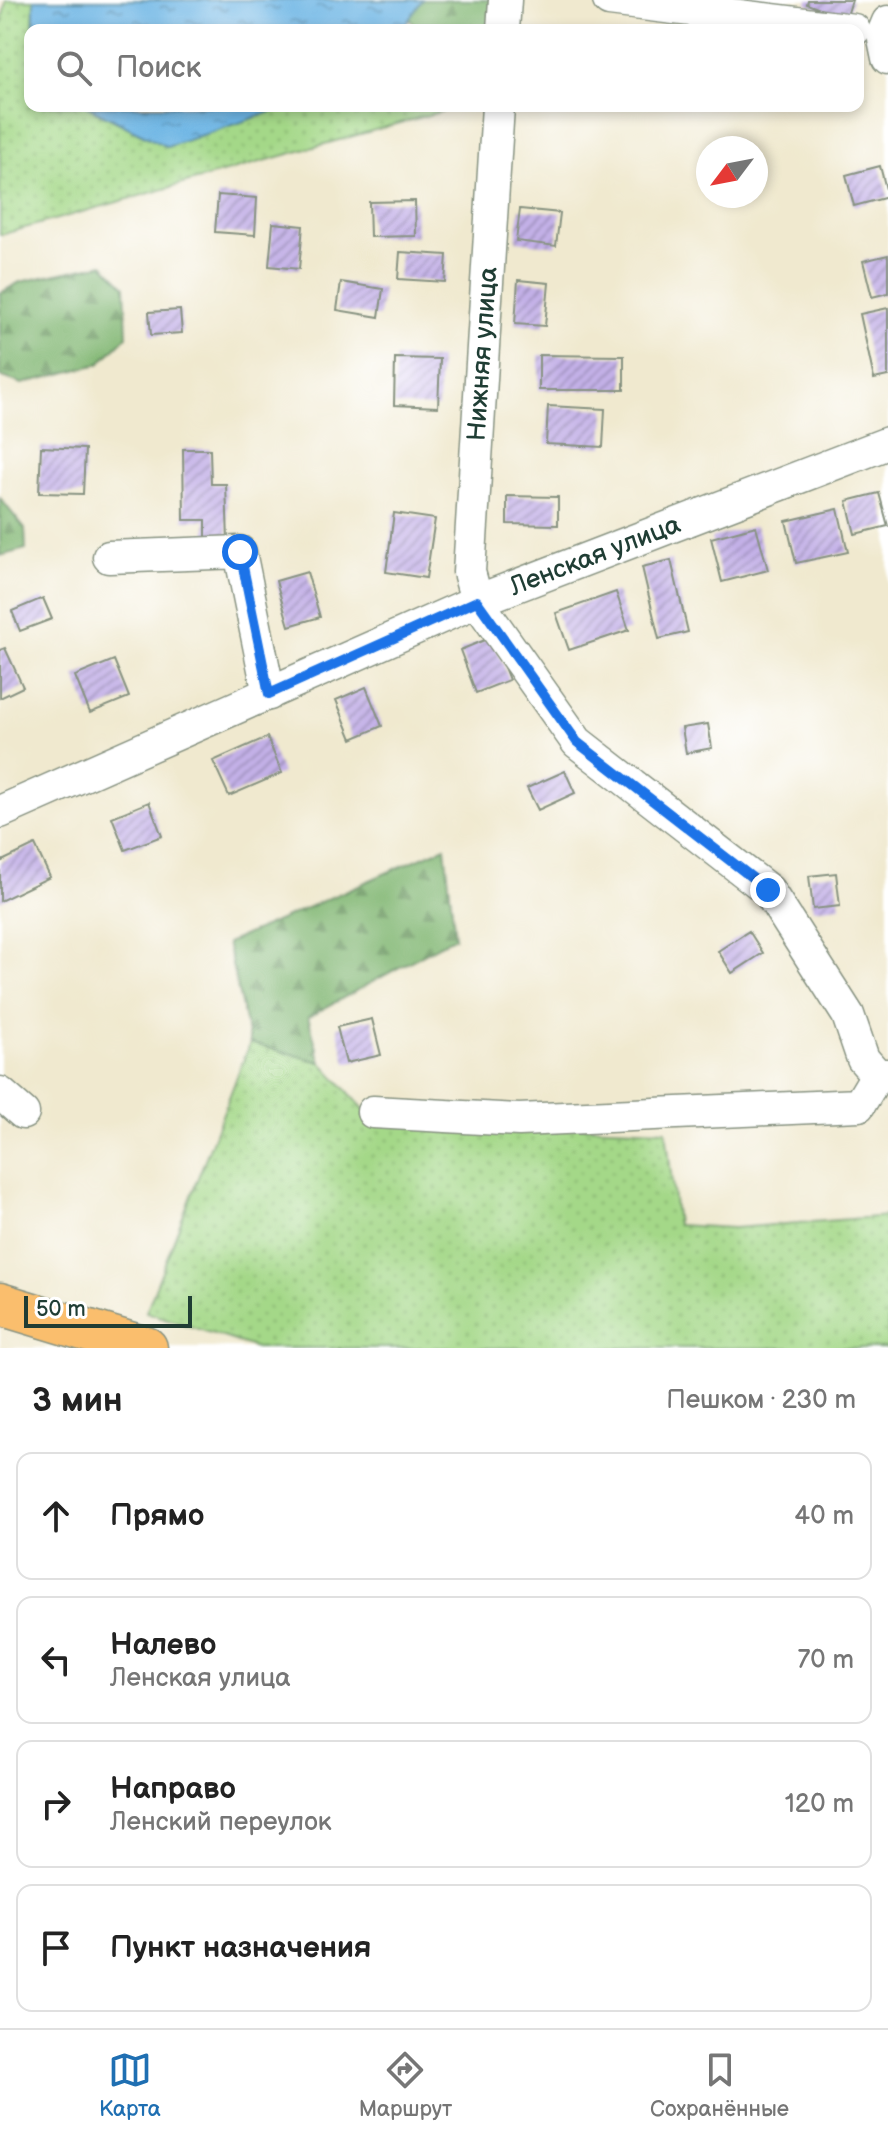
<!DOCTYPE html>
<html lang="ru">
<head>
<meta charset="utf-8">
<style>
	:root { --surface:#fff; --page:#f2f2f2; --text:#222; --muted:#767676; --line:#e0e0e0; --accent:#1f6fb2 }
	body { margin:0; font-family:"Balsamiq Sans",sans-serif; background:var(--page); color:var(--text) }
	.compass { position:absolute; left:696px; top:136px; width:72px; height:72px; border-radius:50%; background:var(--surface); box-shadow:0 4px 12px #0003; rotate:238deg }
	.scale { position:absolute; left:24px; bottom:20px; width:168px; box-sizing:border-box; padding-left:8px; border:4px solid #1f3d34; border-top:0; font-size:22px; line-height:28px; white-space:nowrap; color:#1f3d34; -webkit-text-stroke:6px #fff; paint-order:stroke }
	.stop { position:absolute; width:24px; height:24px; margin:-18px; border:6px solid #1a73e8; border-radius:50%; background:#fff }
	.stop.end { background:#1a73e8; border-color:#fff; box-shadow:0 2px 8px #0008 }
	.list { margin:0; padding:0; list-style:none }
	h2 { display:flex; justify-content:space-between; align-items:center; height:104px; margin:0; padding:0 32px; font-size:34px }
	h2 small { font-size:26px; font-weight:400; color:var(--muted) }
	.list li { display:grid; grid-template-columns:52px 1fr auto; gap:24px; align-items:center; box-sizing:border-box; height:128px; margin:0 16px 16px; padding:0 16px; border:2px solid var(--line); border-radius:16px }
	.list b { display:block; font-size:30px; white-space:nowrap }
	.list p { margin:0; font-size:26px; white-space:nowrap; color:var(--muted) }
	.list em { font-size:26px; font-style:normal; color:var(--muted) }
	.icon { flex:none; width:44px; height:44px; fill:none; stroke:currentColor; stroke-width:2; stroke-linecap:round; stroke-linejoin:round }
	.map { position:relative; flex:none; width:888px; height:1348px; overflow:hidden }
	.search { position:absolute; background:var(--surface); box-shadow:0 4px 12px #0003; left:24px; right:24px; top:24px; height:88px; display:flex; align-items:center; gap:20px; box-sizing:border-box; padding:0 28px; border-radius:16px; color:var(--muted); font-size:30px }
	.sheet { height:680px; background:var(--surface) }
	nav { display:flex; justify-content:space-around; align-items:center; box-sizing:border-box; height:112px; border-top:2px solid var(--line); background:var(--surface); font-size:22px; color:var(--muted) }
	nav a { display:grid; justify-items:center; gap:4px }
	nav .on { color:var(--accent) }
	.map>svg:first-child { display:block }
</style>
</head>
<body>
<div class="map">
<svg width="888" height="1348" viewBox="0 0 888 1348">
	<defs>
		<pattern id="grass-dots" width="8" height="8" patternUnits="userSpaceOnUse" patternTransform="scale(2)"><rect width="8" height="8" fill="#a4d888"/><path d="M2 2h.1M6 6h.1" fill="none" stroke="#8dba76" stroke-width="1.8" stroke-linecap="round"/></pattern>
		<pattern id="forest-firs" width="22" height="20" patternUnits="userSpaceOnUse" patternTransform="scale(2)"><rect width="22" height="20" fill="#83b874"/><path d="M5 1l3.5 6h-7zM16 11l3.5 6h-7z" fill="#6b9760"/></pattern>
		<pattern id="water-ripples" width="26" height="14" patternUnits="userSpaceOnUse" patternTransform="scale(2)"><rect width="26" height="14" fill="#6db5e4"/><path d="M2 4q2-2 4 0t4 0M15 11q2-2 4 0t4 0" fill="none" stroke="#5994ba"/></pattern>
		<pattern id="building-hatch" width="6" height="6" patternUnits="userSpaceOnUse" patternTransform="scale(2)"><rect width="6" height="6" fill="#c3b0e7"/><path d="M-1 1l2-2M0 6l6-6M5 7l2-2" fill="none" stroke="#9e90bc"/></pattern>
	</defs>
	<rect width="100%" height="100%" fill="#fff"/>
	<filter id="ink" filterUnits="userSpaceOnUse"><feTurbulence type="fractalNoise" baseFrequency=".0125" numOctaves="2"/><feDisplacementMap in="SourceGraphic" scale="16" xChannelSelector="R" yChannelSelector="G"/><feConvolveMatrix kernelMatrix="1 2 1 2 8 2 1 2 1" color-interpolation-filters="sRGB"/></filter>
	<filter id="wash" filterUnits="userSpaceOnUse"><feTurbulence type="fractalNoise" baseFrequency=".006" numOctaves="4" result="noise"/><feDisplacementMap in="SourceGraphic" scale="32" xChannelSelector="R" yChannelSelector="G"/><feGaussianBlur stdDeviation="1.8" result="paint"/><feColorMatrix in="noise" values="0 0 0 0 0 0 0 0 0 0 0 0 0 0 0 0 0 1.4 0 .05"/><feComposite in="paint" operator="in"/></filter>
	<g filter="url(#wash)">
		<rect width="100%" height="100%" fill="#f0e9cf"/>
		<path fill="url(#grass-dots)" stroke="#628a5e" stroke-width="2" d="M6,0H34L30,106H86L167,147L289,106H461L0,235V34Z
			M250,1043L321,1062L374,1120L666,1130L677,1225L734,1228L888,1216V1348H256L146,1312Z"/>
		<path fill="url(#forest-firs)" stroke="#517a54" stroke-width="2" d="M422,0H497L496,30H420L409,19Z
			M103,264L125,286L127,336L99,364L22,384L0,376V293L20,282Z
			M0,498L25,529L26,549L0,556Z
			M445,847L455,937L308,1017L321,1062L250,1043L227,943Z"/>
		<path fill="url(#water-ripples)" stroke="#46798c" stroke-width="2" d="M34,0H422L402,30H34Z
			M86,106H289L167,147Z"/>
		<g id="blocks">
			<path fill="url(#building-hatch)" d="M808,0H852L846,19L807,4Z
				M880,166L888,197L854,206L846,175Z
				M218,195L257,198L255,235L215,232Z
				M415,201L416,236L370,237L369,202Z
				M520,209L560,213L556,246L516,241Z
				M273,223L303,226L299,269L269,266Z
				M400,252L447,255L445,282L398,279Z
				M888,255V293L872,297L863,261Z
				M518,280L549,283L545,326L515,324Z
				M341,282L383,289L379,317L337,310Z
				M888,308V376L874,379L860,314Z
				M180,310L182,333L151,335L149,312Z
				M539,355L624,356V390H539Z
				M395,358L440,359L438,407L394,405Z
				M548,406L605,409L603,447L546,444Z
				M41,447L85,449L83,494L39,493Z
				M183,449H210L211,484H226L228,541H206V520H184Z
				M879,493L888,526L855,534L847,501Z
				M507,496L558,497V525L507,524Z
				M838,509L848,552L796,563L786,521Z
				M394,513L435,519L426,578L386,572Z
				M756,526L768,570L722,582L711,538Z
				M671,560L688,632L659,639L642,567Z
				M307,572L320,617L289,626L276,581Z
				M616,592L629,630L569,650L556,613Z
				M43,598L52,619L20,631L12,611Z
				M492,637L509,680L476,693L460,650Z
				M5,648L23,687L0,698V650Z
				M114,660L129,697L90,713L75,676Z
				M366,687L382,726L352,739L336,700Z
				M708,724L712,748L686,753L682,728Z
				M267,737L282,773L229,796L213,761Z
				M565,771L575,793L538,810L527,788Z
				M149,802L162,836L125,850L112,817Z
				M35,845L50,877L0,901V862Z
				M836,873L840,906L813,909L809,876Z
				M749,931L763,953L732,973L718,951Z
				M372,1019L381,1055L346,1063L337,1027Z"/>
		</g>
	</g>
	<g filter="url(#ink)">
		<use href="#blocks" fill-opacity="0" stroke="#889382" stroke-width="2"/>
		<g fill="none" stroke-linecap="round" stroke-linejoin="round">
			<g stroke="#889382" stroke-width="35">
				<g id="minor">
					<path d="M609,0L854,30"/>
					<path d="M888,22L883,34L888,58"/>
					<path d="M503,30L505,0"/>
					<path d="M498,106L469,572L477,601L577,742L768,890L848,1015L863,1059L877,1075H888"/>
					<path d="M109,557L240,552L269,694"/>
					<path id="s1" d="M0,812L477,601L888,443"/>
					<path d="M0,1093L23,1113"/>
					<path d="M373,1112L519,1120L859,1105L877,1075"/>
				</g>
			</g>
			<g stroke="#889382" stroke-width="45">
				<path id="major" d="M0,1304L146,1348"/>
			</g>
			<use href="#minor" stroke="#fff" stroke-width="32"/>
			<use href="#major" stroke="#fabe6d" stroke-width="42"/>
		</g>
	</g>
	<g fill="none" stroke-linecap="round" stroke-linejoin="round" filter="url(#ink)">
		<path stroke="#1a73e8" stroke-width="10" d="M240,552L269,694L477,601L577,742L768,890"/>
	</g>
	<g text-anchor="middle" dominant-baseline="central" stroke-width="6" stroke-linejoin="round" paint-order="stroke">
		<g font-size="26" fill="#1f3d34" stroke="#fff">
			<text transform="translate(483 354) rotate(-86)">Нижняя улица</text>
			<text stroke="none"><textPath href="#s1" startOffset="648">Ленская улица</textPath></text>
		</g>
	</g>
</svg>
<svg class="compass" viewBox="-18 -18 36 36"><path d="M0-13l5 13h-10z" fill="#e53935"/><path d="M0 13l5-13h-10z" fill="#767676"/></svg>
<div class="scale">50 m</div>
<div class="stop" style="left:240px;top:552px"></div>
<div class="stop end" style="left:768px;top:890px"></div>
<div class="search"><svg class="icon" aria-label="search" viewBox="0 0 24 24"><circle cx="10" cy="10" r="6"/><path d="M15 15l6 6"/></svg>Поиск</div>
</div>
<section class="sheet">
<h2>3 мин<small>Пешком · 230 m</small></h2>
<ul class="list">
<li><svg class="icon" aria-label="ahead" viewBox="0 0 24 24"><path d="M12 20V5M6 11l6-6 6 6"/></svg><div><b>Прямо</b></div><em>40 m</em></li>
<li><svg class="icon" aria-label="left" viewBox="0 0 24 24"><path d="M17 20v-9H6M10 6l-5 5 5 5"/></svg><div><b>Налево</b><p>Ленская улица</p></div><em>70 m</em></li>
<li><svg class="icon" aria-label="right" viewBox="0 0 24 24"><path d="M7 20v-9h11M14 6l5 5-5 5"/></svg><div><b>Направо</b><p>Ленский переулок</p></div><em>120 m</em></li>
<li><svg class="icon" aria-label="arrive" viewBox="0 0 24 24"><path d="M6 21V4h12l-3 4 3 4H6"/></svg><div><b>Пункт назначения</b></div></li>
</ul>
</section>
<nav>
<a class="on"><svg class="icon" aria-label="map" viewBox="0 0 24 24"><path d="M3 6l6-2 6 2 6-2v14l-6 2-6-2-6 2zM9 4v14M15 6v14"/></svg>Карта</a>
<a><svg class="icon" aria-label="directions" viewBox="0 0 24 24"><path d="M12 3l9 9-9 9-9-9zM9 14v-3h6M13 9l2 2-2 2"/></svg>Маршрут</a>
<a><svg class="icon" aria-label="saved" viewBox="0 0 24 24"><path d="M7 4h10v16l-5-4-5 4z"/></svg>Сохранённые</a>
</nav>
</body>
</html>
